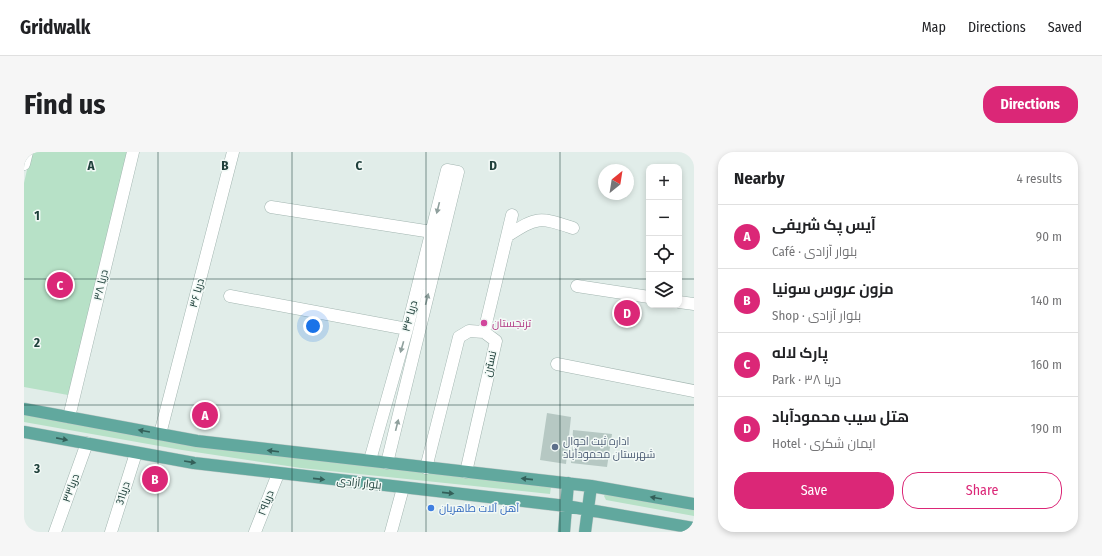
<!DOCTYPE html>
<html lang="en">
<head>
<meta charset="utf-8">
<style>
	:root { --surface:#fff; --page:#f6f6f6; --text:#202124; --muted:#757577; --line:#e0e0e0; --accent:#db2777 }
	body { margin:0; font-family:"Fira Sans Condensed",Cairo,sans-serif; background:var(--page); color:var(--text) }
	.controls { position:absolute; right:12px; top:12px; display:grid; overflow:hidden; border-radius:8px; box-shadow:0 2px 6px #0003 }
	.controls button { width:36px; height:36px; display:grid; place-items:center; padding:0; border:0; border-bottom:1px solid var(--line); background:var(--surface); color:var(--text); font:20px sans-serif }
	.compass { position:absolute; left:574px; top:12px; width:36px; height:36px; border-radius:50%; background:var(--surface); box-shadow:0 2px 6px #0003; rotate:30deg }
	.you { position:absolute; left:289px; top:174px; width:14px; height:14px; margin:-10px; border:3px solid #fff; border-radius:50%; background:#1a73e8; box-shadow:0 0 0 6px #1a73e833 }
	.badge { display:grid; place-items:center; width:26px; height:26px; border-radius:50%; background:var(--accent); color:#fff; font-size:13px; font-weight:700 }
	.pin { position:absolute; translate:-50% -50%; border:2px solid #fff; box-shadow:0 1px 4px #0006 }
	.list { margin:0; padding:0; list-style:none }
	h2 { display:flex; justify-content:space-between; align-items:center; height:52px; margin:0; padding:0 16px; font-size:17px }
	h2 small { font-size:13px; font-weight:400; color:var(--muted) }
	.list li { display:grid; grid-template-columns:26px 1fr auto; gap:12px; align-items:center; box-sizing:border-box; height:64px; padding:0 16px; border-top:1px solid var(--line) }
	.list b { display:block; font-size:15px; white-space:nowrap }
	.list p { margin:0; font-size:13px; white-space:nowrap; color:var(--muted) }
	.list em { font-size:13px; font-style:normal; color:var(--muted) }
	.actions { display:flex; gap:8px; padding:12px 16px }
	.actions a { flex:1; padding:9px 0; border:1px solid var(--accent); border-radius:16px; text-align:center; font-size:14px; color:var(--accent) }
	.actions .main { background:var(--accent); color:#fff }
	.icon { flex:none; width:22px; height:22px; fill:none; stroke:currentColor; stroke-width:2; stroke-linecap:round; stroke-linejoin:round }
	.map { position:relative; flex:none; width:670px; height:380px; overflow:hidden; border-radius:16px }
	header { display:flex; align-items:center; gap:24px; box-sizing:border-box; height:56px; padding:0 20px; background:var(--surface); border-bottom:1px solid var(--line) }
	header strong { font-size:19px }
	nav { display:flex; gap:22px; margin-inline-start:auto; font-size:14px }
	.intro { display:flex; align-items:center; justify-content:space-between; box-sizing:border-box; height:96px; padding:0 24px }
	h1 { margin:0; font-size:28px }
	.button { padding:10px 18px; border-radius:16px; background:var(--accent); color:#fff; font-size:14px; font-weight:700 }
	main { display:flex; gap:24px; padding:0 24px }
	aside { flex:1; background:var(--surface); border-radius:16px; box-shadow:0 2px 6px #0003 }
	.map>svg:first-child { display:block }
</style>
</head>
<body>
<header>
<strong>Gridwalk</strong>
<nav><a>Map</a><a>Directions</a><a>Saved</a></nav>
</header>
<div class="intro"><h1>Find us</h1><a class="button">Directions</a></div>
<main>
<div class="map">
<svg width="670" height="380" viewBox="0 0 670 380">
	<rect width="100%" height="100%" fill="#e1ede9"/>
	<path fill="#b7e1c7" d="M7,0H105L44,243L0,235V31Z
		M0,260L346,313L527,335L526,342L277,316L158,298L0,270Z
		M583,340L670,356V364L582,348L580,344Z"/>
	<path fill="#b6c8c3" d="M523,261L547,265L542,312L516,308Z
		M549,278L588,282L583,315L547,311Z"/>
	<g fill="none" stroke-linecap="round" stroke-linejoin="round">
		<g stroke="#a3b6b1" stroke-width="13">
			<path id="minor" d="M0,12L3,0
				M247,55L408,80
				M483,84C514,64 515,65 549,76
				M553,134L625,145
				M206,144L383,177
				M655,150L670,152
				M533,212L670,239
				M45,265L109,0
				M136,282L209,0
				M346,308L383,177L423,18L434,20L363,311
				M402,316L435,185L445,179L460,180
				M442,320L472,189L460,180L488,63
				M31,380L63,291
				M87,380L112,301
				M231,380L254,322
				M367,380L379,336"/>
		</g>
		<g stroke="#c0cac8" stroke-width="13">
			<path id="major" d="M0,257L173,289L567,334L670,352
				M0,280L170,311L542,354L670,376
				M540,380L544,331
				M561,380L567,334"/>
		</g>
		<use href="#minor" stroke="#fff" stroke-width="12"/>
		<use href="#major" stroke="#61a89e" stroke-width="12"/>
	</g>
	<defs><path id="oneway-solid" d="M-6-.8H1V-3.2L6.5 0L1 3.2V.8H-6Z"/></defs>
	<g fill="#8fa09d">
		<use href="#oneway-solid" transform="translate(414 56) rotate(104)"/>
		<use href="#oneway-solid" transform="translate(403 147) rotate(-76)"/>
		<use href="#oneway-solid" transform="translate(378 195) rotate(106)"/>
		<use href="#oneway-solid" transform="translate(373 273) rotate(-76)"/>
	</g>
	<g fill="#335f59">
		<use href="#oneway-solid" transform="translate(120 279) rotate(-170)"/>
		<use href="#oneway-solid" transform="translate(38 287) rotate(11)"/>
		<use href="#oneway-solid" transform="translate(249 299) rotate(-173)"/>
		<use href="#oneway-solid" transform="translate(166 310) rotate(9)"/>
		<use href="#oneway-solid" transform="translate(295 327) rotate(6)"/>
		<use href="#oneway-solid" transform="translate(503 327) rotate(-174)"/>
		<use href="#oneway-solid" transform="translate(424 341) rotate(6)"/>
		<use href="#oneway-solid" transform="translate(632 346) rotate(-170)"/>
	</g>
	<path fill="none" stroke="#1f403b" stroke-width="1" stroke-opacity="0.55" d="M134,0V380M268,0V380M402,0V380M536,0V380M0,127H625M655,127H670M0,253H670"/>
	<circle fill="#d1479c" stroke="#f2f9f6" stroke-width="1.5" cx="460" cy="171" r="4"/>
	<circle fill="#5c6f8a" stroke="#f2f9f6" stroke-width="1.5" cx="531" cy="295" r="4"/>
	<circle fill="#3f7fe0" stroke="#f2f9f6" stroke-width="1.5" cx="407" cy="356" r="4"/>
	<g text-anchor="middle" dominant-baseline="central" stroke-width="3" stroke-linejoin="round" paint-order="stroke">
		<g font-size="11" fill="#1f403b" stroke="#f2f9f6">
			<text transform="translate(77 133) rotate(-77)">دریا ۳۸</text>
			<text transform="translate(173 141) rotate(-75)">دریا ۳۶</text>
			<text transform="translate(386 164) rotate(-75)">دریا ۳۴</text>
			<text transform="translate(466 212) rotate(-77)">نسترن</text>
			<text transform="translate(335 331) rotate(6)">بلوار آزادی</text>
			<text transform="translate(47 336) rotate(-70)">دریا۳۳</text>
			<text transform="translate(99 341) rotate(-72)">دریا31</text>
			<text transform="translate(242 351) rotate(-69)">دریا۲۹</text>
		</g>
		<g font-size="11" fill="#b23c85" stroke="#f2f9f6" text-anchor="start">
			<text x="468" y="171">ترنجستان</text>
		</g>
		<g font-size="11" fill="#4e5e75" stroke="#f2f9f6" text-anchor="start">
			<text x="539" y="289">اداره ثبت احوال<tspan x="539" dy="13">شهرستان محمودآباد</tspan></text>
		</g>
		<g font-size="11" fill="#366cbe" stroke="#f2f9f6" text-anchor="start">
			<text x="415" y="356">آهن آلات طاهریان</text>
		</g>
	</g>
	<g font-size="13" text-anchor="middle" font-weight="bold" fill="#1f403b" stroke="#f2f9f6" stroke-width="3" stroke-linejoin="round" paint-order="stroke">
		<text x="67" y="18">A</text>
		<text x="201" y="18">B</text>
		<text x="335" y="18">C</text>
		<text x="469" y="18">D</text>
		<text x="13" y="68">1</text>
		<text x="13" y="195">2</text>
		<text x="13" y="321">3</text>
	</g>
</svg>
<div class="controls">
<button>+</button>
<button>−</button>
<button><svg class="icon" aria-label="locate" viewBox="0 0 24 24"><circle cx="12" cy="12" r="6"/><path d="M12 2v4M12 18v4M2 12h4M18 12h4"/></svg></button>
<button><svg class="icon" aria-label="layers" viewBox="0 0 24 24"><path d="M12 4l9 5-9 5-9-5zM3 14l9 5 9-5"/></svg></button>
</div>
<svg class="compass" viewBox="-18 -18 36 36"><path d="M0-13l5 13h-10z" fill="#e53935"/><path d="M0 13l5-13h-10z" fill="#757577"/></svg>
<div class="you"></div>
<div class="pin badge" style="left:181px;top:263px">A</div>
<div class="pin badge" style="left:131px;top:327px">B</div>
<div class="pin badge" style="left:36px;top:133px">C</div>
<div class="pin badge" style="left:603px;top:161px">D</div>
</div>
<aside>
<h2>Nearby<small>4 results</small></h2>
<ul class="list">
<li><span class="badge">A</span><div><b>آیس پک شریفی</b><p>Café · بلوار آزادی</p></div><em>90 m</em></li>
<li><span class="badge">B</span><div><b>مزون عروس سونیا</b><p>Shop · بلوار آزادی</p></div><em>140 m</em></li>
<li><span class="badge">C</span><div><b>پارک لاله</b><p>Park · دریا ۳۸</p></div><em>160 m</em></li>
<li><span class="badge">D</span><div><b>هتل سیب محمودآباد</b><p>Hotel · ایمان شکری</p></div><em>190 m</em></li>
</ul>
<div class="actions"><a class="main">Save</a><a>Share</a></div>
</aside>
</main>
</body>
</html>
